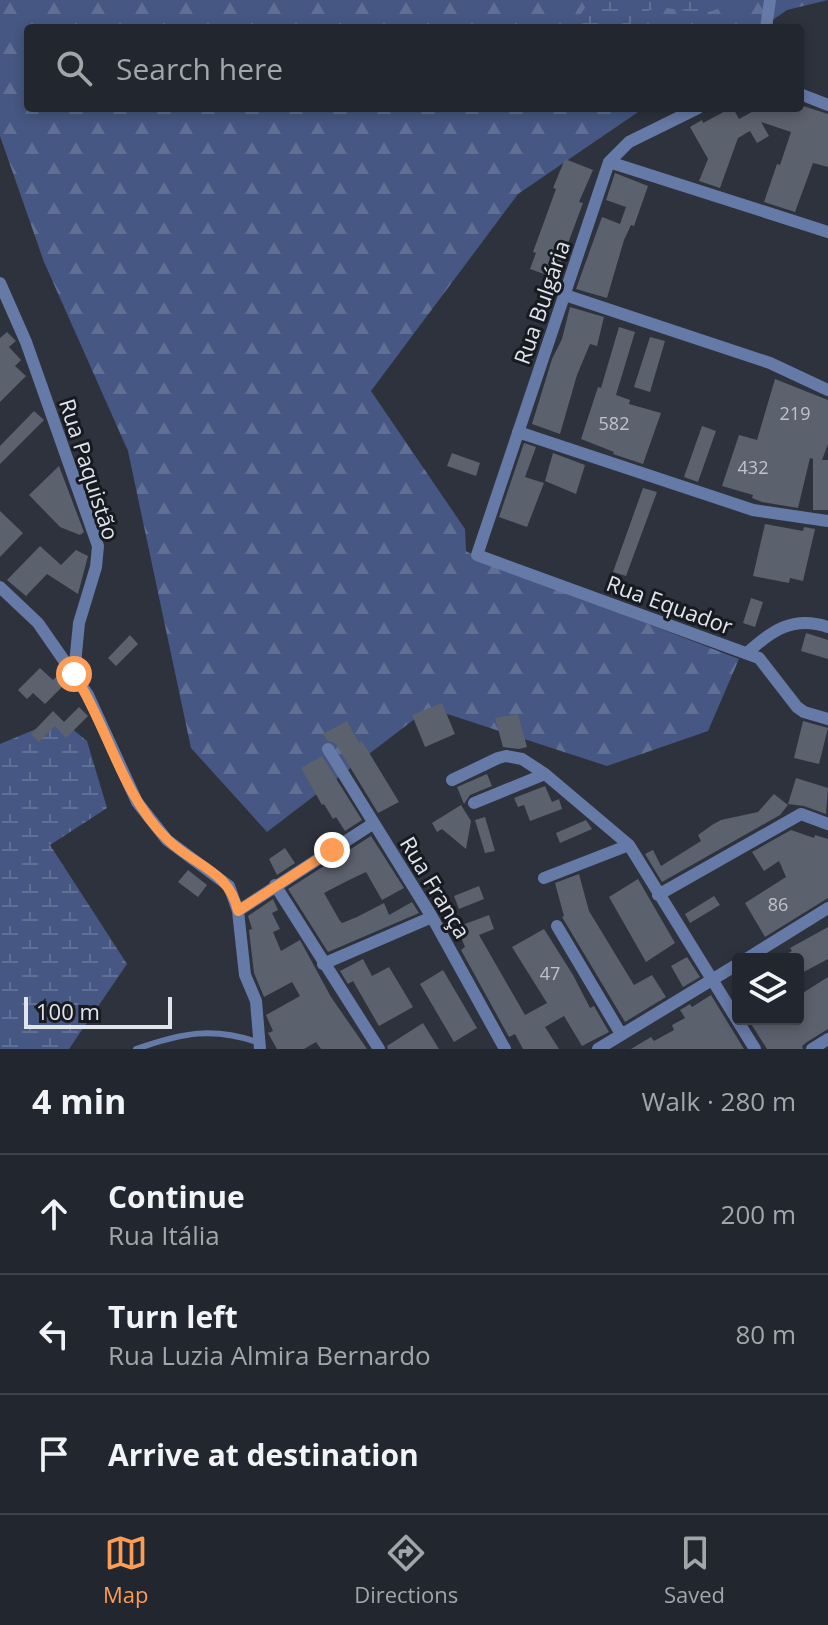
<!DOCTYPE html>
<html lang="en">
<head>
<meta charset="utf-8">
<style>
	:root { --surface:#22262e; --page:#2e323a; --text:#f1f3f6; --muted:#a2a5aa; --line:#3f434a; --accent:#fd9d55 }
	body { margin:0; font-family:"Open Sans",sans-serif; background:var(--page); color:var(--text) }
	.controls { position:absolute; right:24px; bottom:24px; display:grid; overflow:hidden; border-radius:8px; box-shadow:0 4px 12px #0003 }
	.controls button { width:72px; height:72px; display:grid; place-items:center; padding:0; border:0; border-bottom:2px solid var(--line); background:var(--surface); color:var(--text); font:40px sans-serif }
	.scale { position:absolute; left:24px; bottom:20px; width:148px; box-sizing:border-box; padding-left:8px; border:4px solid #e1e4eb; border-top:0; font-size:22px; line-height:28px; white-space:nowrap; color:#e1e4eb; -webkit-text-stroke:6px #171a1f; paint-order:stroke }
	.stop { position:absolute; width:24px; height:24px; margin:-18px; border:6px solid #fd9d55; border-radius:50%; background:#fff }
	.stop.end { background:#fd9d55; border-color:#fff; box-shadow:0 2px 8px #0008 }
	.list { margin:0; padding:0; list-style:none }
	h2 { display:flex; justify-content:space-between; align-items:center; height:104px; margin:0; padding:0 32px; font-size:34px }
	h2 small { font-size:26px; font-weight:400; color:var(--muted) }
	.list li { display:grid; grid-template-columns:52px 1fr auto; gap:24px; align-items:center; box-sizing:border-box; height:120px; padding:0 32px; border-top:2px solid var(--line) }
	.list b { display:block; font-size:30px; white-space:nowrap }
	.list p { margin:0; font-size:26px; white-space:nowrap; color:var(--muted) }
	.list em { font-size:26px; font-style:normal; color:var(--muted) }
	.icon { flex:none; width:44px; height:44px; fill:none; stroke:currentColor; stroke-width:2; stroke-linecap:round; stroke-linejoin:round }
	.map { position:relative; flex:none; width:828px; height:1049px; overflow:hidden }
	.search { position:absolute; background:var(--surface); box-shadow:0 4px 12px #0003; left:24px; right:24px; top:24px; height:88px; display:flex; align-items:center; gap:20px; box-sizing:border-box; padding:0 28px; border-radius:8px; color:var(--muted); font-size:30px }
	.sheet { height:464px; background:var(--surface) }
	nav { display:flex; justify-content:space-around; align-items:center; box-sizing:border-box; height:112px; border-top:2px solid var(--line); background:var(--surface); font-size:22px; color:var(--muted) }
	nav a { display:grid; justify-items:center; gap:4px }
	nav .on { color:var(--accent) }
	.map>svg:first-child { display:block }
</style>
</head>
<body>
<div class="map">
<svg width="828" height="1049" viewBox="0 0 828 1049">
	<defs>
		<pattern id="forest-firs" width="22" height="20" patternUnits="userSpaceOnUse" patternTransform="scale(2)"><rect width="22" height="20" fill="#455782"/><path d="M5 1l3.5 6h-7zM16 11l3.5 6h-7z" fill="#606f94"/></pattern>
		<pattern id="wetland-marsh" width="20" height="14" patternUnits="userSpaceOnUse" patternTransform="scale(2)"><rect width="20" height="14" fill="#455782"/><path d="M1 5h8M5 5V1M11 12h8M15 12V8" fill="none" stroke="#606f94"/></pattern>
	</defs>
	<rect width="100%" height="100%" fill="#2d323d"/>
	<path fill="url(#forest-firs)" d="M0,0H828L787,10L761,28H28V108H644L518,194L371,391L465,529L466,551L482,560L739,659L708,731L607,766L429,708L267,832L191,748L128,451L44,262L0,136Z"/>
	<path fill="url(#wetland-marsh)" d="M591,0H726C711,25 676,3 654,9C642,11 634,25 622,28C605,32 582,28 565,28L576,20Z
		M60,719L87,741L107,808L50,845L127,964L69,1049H0V744Z"/>
	<path fill="#5c616e" d="M800,105L828,114V167L813,163L795,212L764,202L777,164L780,165L791,132L761,122L769,136L757,143L750,131L738,138L720,188L699,181L708,159L690,127L702,120L703,123L731,108H733L739,119L759,108H800Z
		M565,159L593,170L579,202L583,203L560,265L563,266L558,279L530,269L536,253L533,252L556,189L553,188Z
		M615,173L648,186L634,226L631,225L624,240L607,298L576,289L602,217L620,224L626,207L606,200Z
		M570,307L604,317L597,346L590,344L577,375L560,434L532,424L552,359L562,339Z
		M619,327L635,332L616,395L630,400L629,404L661,413L643,464L613,454L614,452L581,439L598,387L601,388Z
		M7,332L16,341L9,347L21,360L15,366L26,376L0,402V338Z
		M650,337L665,341L650,392L634,387Z
		M775,379L828,400V444L822,460H828V510H813V459L810,458L798,508L762,502L752,498L753,495L722,486L739,435L757,440Z
		M34,411L44,420L0,464V446Z
		M702,426L716,431L698,482L684,477Z
		M524,443L536,447L525,477L544,483L527,527L499,517Z
		M452,453L480,463L476,476L447,466Z
		M553,453L585,465L576,494L545,481Z
		M59,466L84,532L80,535L60,527L29,495Z
		M643,488L657,492L626,576L613,572Z
		M0,511L23,533L0,557Z
		M765,524L803,531L804,527L815,529L803,581L790,578L789,583L753,576Z
		M40,546L61,565L76,550L88,556L78,594L47,574L26,596L7,580Z
		M751,598L763,602L755,627L743,623Z
		M806,633L828,640V659L801,651Z
		M130,635L138,644L116,666L108,658Z
		M40,668L53,680L59,674L67,682L45,704L33,693L27,699L18,690Z
		M442,703L455,734L425,747L412,715Z
		M79,707L88,716L66,738L55,726L39,742L31,734L53,711L64,722Z
		M518,714L527,747L519,749L503,747L495,718Z
		M347,721L359,743L362,741L399,802L378,813L336,744L327,740L323,734Z
		M803,721L828,728L819,764L794,758Z
		M322,756L362,820L345,831L336,817L333,819L324,804L322,805L301,768Z
		M487,774L492,786L470,795L464,804L457,787Z
		M796,778L828,788L826,814L804,806L788,804Z
		M545,786L552,802L559,799L562,809L530,821L524,805L518,807L514,798Z
		M774,794L788,805L780,815L662,882L645,854L653,850L661,866L701,841L698,835L712,825L721,820L758,812Z
		M461,805L471,821L466,849L442,829L437,832L432,823Z
		M485,817L495,851L485,853L475,820Z
		M586,820L592,829L560,843L556,833Z
		M791,830L814,838L815,835L828,839V898L765,937L745,903L786,877L779,861L764,871L752,852Z
		M371,836L404,888L382,900L366,872L345,882L324,893L340,921L342,923L357,917L384,903L389,915L412,902L419,913L328,952L288,889Z
		M285,848L295,863L277,875L269,859Z
		M188,870L207,885L198,897L178,882Z
		M579,874L589,911L634,985L652,975L666,997L625,1022L562,917L564,916L555,883Z
		M638,879L675,943L646,962L609,897Z
		M479,886L484,899L459,909L454,896Z
		M714,896L720,905L690,923L685,914Z
		M273,899L278,910L272,913L280,929L273,932L281,951L300,940L331,997L367,1049H321L316,1042L304,1049H277L268,1033L273,1031L266,1015L300,996L292,982L264,997L254,973L249,930L252,929L248,916Z
		M489,915L494,929L479,935L525,1015L547,1003L512,947L544,929L573,975L590,1008L594,1006L609,1032L582,1046L564,1016L545,1027L559,1049H523L515,1034L509,1037L461,950L465,947L457,927Z
		M828,927V959L798,975V959H778L792,951L790,948Z
		M687,957L700,977L683,987L671,966Z
		M363,959L372,976L389,967L413,1007L379,1026L353,981L348,984L340,971Z
		M443,970L477,1028L454,1042L420,984Z
		M828,977V1029L807,1042L802,1046L803,1049H767L748,1019H798V996Z
		M711,995L744,1049H631L651,1037L654,1041L674,1030L672,1025L685,1018L680,1010L690,1004L692,1007Z
		M423,1023L439,1049H388L387,1046Z"/>
	<g fill="none" stroke-linecap="round" stroke-linejoin="round">
		<path stroke="#667aa7" stroke-width="6" d="M136,1049C182,1033 213,1026 260,1043"/>
		<path stroke="#667aa7" stroke-width="12" d="M766,28L770,0
			M800,94L828,105
			M698,108L629,142L609,162L477,555L759,658L797,707L804,712L828,719
			M609,162L828,232
			M0,283L26,342L98,546L96,567L79,623L74,674
			M565,295L770,363L828,390
			M518,432L753,510L828,521
			M0,587L38,623L88,695L137,802L167,840L229,886L238,911L245,975L256,1001L260,1049
			M747,653C771,631 793,615 828,627
			M328,749L432,917L505,1049
			M452,780L498,758L506,756L522,759L545,774L629,845L755,1049
			M474,803L545,774
			M544,878L629,845
			M275,885L379,1049
			M658,895L801,814L828,824
			M238,911L374,823
			M557,926L621,1034
			M746,959L828,908
			M323,964L432,917
			M598,1049L738,964
			M812,1049L828,1039"/>
	</g>
	<g fill="none" stroke-linecap="round" stroke-linejoin="round">
		<path stroke="#fd9d55" stroke-width="10" d="M74,674C108,727 121,794 167,839C194,866 229,870 238,911L332,850"/>
	</g>
	<g text-anchor="middle" dominant-baseline="central" stroke-width="6" stroke-linejoin="round" paint-order="stroke">
		<g font-size="18" fill="#c0c3cc">
			<text x="795" y="413">219</text>
			<text x="614" y="423">582</text>
			<text x="753" y="467">432</text>
			<text x="778" y="904">86</text>
			<text x="550" y="973">47</text>
		</g>
		<g font-size="22" fill="#e1e4eb" stroke="#171a1f">
			<text transform="translate(541 302) rotate(-71)">Rua Bulgária</text>
			<text transform="translate(90 469) rotate(72)">Rua Paquistão</text>
			<text transform="translate(670 604) rotate(20)">Rua Equador</text>
			<text transform="translate(436 887) rotate(59)">Rua França</text>
		</g>
	</g>
</svg>
<div class="controls">
<button><svg class="icon" aria-label="layers" viewBox="0 0 24 24"><path d="M12 4l9 5-9 5-9-5zM3 14l9 5 9-5"/></svg></button>
</div>
<div class="scale">100 m</div>
<div class="stop" style="left:74px;top:674px"></div>
<div class="stop end" style="left:332px;top:850px"></div>
<div class="search"><svg class="icon" aria-label="search" viewBox="0 0 24 24"><circle cx="10" cy="10" r="6"/><path d="M15 15l6 6"/></svg>Search here</div>
</div>
<section class="sheet">
<h2>4 min<small>Walk · 280 m</small></h2>
<ul class="list">
<li><svg class="icon" aria-label="ahead" viewBox="0 0 24 24"><path d="M12 20V5M6 11l6-6 6 6"/></svg><div><b>Continue</b><p>Rua Itália</p></div><em>200 m</em></li>
<li><svg class="icon" aria-label="left" viewBox="0 0 24 24"><path d="M17 20v-9H6M10 6l-5 5 5 5"/></svg><div><b>Turn left</b><p>Rua Luzia Almira Bernardo</p></div><em>80 m</em></li>
<li><svg class="icon" aria-label="arrive" viewBox="0 0 24 24"><path d="M6 21V4h12l-3 4 3 4H6"/></svg><div><b>Arrive at destination</b></div></li>
</ul>
</section>
<nav>
<a class="on"><svg class="icon" aria-label="map" viewBox="0 0 24 24"><path d="M3 6l6-2 6 2 6-2v14l-6 2-6-2-6 2zM9 4v14M15 6v14"/></svg>Map</a>
<a><svg class="icon" aria-label="directions" viewBox="0 0 24 24"><path d="M12 3l9 9-9 9-9-9zM9 14v-3h6M13 9l2 2-2 2"/></svg>Directions</a>
<a><svg class="icon" aria-label="saved" viewBox="0 0 24 24"><path d="M7 4h10v16l-5-4-5 4z"/></svg>Saved</a>
</nav>
</body>
</html>
